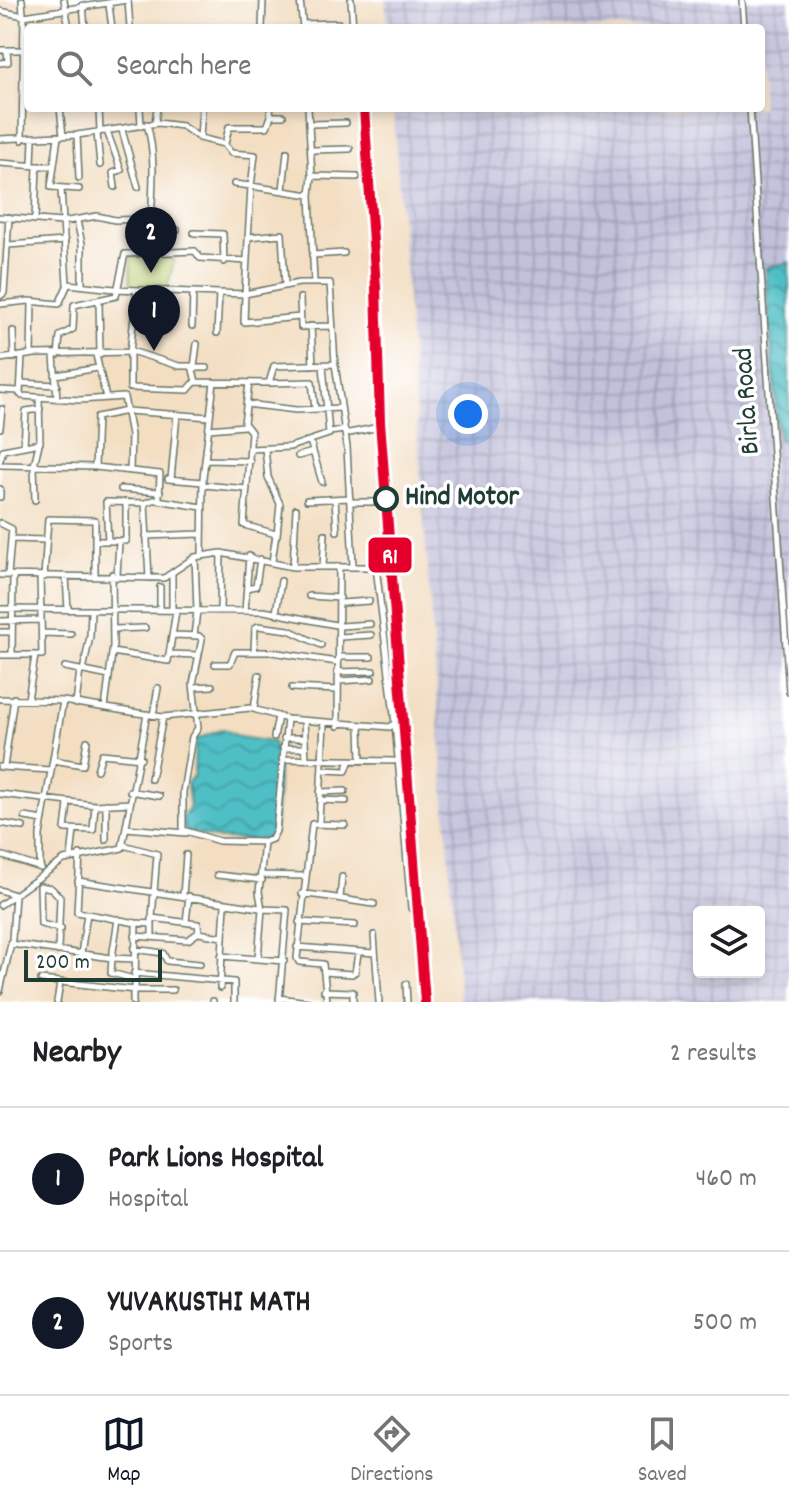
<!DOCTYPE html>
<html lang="en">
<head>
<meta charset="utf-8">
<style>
	:root { --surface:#fff; --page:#f2f2f2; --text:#202124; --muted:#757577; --line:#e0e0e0; --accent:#111827 }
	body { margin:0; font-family:Dekko,sans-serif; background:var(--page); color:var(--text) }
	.controls { position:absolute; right:24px; bottom:24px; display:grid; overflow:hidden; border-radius:8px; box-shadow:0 4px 12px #0003 }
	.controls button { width:72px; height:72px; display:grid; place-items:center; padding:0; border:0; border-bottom:2px solid var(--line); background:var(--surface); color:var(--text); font:40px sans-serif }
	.scale { position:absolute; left:24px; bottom:20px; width:138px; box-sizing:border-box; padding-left:8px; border:4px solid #1f3d34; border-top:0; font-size:22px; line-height:28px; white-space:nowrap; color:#1f3d34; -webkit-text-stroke:6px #fff; paint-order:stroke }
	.you { position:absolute; left:468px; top:414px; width:28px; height:28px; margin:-20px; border:6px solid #fff; border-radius:50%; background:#1a73e8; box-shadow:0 0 0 12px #1a73e833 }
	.badge { display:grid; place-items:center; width:52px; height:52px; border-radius:50%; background:var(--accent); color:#fff; font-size:26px; font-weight:700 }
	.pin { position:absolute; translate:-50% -66px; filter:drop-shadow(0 2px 4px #0008) }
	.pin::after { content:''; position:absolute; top:42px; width:28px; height:24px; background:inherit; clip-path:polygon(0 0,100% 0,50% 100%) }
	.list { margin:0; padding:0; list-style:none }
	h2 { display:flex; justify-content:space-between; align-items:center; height:104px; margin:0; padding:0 32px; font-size:34px }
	h2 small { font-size:26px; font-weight:400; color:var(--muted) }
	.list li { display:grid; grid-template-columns:52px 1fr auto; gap:24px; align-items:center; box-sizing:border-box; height:144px; padding:0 32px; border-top:2px solid var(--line) }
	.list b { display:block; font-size:30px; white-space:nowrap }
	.list p { margin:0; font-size:26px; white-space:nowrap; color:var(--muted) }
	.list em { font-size:26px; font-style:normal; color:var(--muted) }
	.icon { flex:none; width:44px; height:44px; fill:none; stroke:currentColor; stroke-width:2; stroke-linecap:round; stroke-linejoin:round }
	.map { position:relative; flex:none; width:789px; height:1002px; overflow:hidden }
	.search { position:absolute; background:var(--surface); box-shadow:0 4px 12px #0003; left:24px; right:24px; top:24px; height:88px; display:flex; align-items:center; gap:20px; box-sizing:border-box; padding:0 28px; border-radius:8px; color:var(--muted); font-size:30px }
	.sheet { height:392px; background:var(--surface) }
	nav { display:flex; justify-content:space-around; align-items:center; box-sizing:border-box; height:112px; border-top:2px solid var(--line); background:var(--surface); font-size:22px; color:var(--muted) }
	nav a { display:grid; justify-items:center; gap:4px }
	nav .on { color:var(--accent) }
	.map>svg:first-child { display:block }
</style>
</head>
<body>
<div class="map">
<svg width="789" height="1002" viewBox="0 0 789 1002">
	<defs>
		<pattern id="industrial-grid" width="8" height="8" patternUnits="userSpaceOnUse" patternTransform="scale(2)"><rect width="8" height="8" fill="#c2c1dc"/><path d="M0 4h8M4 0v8" fill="none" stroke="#9d9eb3"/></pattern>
		<pattern id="water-waves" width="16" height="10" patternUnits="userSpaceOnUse" patternTransform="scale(2)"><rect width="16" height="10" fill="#50bfc6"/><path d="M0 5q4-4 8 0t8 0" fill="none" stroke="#429ca2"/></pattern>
	</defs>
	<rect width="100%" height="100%" fill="#fff"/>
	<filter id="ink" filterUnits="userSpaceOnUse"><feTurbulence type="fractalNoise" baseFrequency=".0125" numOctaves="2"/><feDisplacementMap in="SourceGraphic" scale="16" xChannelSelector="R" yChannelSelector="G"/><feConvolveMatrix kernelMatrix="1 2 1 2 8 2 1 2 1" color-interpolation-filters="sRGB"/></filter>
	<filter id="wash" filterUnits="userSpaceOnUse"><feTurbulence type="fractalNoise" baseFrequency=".006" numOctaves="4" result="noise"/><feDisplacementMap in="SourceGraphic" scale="32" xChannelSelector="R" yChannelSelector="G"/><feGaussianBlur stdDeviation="1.8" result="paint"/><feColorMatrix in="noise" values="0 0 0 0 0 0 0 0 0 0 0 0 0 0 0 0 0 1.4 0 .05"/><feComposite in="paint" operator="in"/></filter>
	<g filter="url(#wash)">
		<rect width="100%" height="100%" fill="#f3dec2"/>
		<path fill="url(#industrial-grid)" fill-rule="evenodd" d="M385,0H789V1002H460L393,108H761V28H388ZM699,912H759V972H699Z"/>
		<path fill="#bccf73" stroke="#6e8654" stroke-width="2" d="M161,253L174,260L167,289L130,288L131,257Z"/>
		<path fill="url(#water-waves)" stroke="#387e7d" stroke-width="2" d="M789,262V445L779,439L766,268Z
			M223,729L239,737L273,742C283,772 275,801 275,832L265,840L219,839L185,831L182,817L190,807L187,783L194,775L195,740Z"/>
	</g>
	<g filter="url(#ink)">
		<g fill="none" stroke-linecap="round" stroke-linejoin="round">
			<g stroke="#697566" stroke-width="8">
				<path id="minor" d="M22,0L23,14
					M64,0L69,28
					M128,0L130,28
					M300,0L303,28
					M351,0L353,28
					M742,0L744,28
					M83,5L85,28
					M109,5L112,28
					M0,11L24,16
					M303,24L338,23
					M262,28L263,0
					M0,50H24
					M0,63L8,62L7,50
					M60,108L63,136
					M99,108L100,132
					M140,108L141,126
					M270,108L271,116H283
					M308,108L312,176
					M750,108L789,692
					M155,123L157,108
					M147,124C159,166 149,208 151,251
					M310,124L346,123
					M122,130L138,187
					M107,131L121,170L113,173L115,187
					M97,133L100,165
					M77,135L79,178
					M58,137L51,187L79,189
					M200,138L202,108
					M0,139L77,135L158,123L182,126L200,138L224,144L231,153L255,155L251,186L310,195L312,176L357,177
					M22,140L24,16L127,0
					M225,144L229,127H267L271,116
					M312,150L350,149
					M0,163L37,166L35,220
					M32,164L33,139
					M37,166H54
					M234,184L251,186L245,294L299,283H330L335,364L347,447L353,566
					M61,189L67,284
					M283,190L287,152
					M310,195L314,282
					M0,217L62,222L97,216L115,220L150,219
					M77,221L82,244V284
					M150,230H177
					M194,233L223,234L224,262
					M248,237L282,234L285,285
					M8,245L65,241
					M312,255L344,253
					M0,296L4,293L9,217
					M300,298L301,327L332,326
					M99,300L100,355
					M0,304L29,301L59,304L68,284L115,289L245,294L244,322L300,317
					M165,322V291
					M192,326L193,292
					M311,326L313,365
					M13,331L14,358
					M217,333L219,294
					M130,351V388L188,390L195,382
					M131,351L179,366H192L196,382L269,383L274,366L335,364
					M31,354L32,302
					M54,355L57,399
					M58,355L60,336L73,329L74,305L116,296L125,254L195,251L200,258L247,261
					M96,355L106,398
					M0,359L35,354L130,352L137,290
					M194,367L197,344
					M194,368H207
					M56,375L98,368
					M21,383L57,385
					M249,383L244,423L251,432L244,525L276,534L272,562
					M270,383L312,382L315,409
					M0,390L18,391L22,396L80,400L124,397L131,435L130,471
					M20,394L22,356
					M246,404L296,410L341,408
					M0,428L2,409
					M209,429L244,426
					M329,432L345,430
					M345,434L374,428
					M310,441L322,482
					M24,446L26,411L40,409
					M250,449L290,447L329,434L323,365
					M265,449L268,477L280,504L277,535
					M298,456L313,452
					M0,460L3,450L40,443L39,397
					M205,460L250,461
					M0,465L95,467L97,417L127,411L210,417
					M95,467L160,474L159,498L145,503
					M168,479L203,482
					M171,479L177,415
					M204,485L247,489
					M0,489V497
					M121,489L160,492
					M335,499L337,531
					M35,500L34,465L39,444
					M157,500L202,507
					M307,500L350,498
					M351,502H376
					M0,523L12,529L11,538
					M146,536L200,534
					M95,541H126V502
					M108,541L106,502L145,503L149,578
					M202,555L203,478L214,382
					M323,566L325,534
					M293,567L296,509
					M0,575L164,578L195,557L221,553L293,567H376L395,723L390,727L287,719
					M8,575L11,539L45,540
					M117,575L119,542
					M44,577L48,519L95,520V574
					M66,577L68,610
					M247,588L256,586L260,559
					M309,596L340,598
					M341,603L369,601
					M0,609L264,611L341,626L370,624
					M160,609V587
					M172,610V575
					M220,611L221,553
					M245,611L249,556
					M276,613L281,581
					M0,621L41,620
					M113,629L145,628
					M0,632H12
					M42,633L71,634
					M173,635L199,636L202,639L193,684L198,728L192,737L183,792V830L219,841L264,842
					M194,636L197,611L195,557
					M340,637L371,635
					M254,651L255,628L258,626L289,630L321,645
					M112,652L168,661L176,611
					M170,654L198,655
					M0,655H42L40,577
					M12,655L13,575
					M339,657H371
					M215,664H230L235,652H272L337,662
					M65,667L109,676
					M83,671L90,636L91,610
					M337,672L373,671
					M338,681L372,679
					M194,687L212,686
					M292,688L338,690
					M0,699L63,701L163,717L250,708L287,719L276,831L272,839L264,842L259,892L262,909L287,910L279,1002
					M28,699L35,656
					M76,704L80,670
					M105,708L113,646L112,574
					M254,709L259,675
					M153,715L158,688
					M304,721L306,759
					M395,724L411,908
					M338,726L339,566
					M360,727L361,760
					M274,737L278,716
					M284,738H304
					M283,748H305
					M282,759L394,761
					M53,760L83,765L87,741
					M0,767L51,770
					M4,767L14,698
					M97,770L102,754L141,758
					M323,770L346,771L350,760
					M151,779L163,717
					M130,791L159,796
					M320,792L345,791
					M0,794L95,805L130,803
					M320,800L346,801
					M68,804L65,829L93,830L95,805
					M25,817L43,820
					M319,822L324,723
					M0,823L23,827
					M126,828L186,833
					M106,840V804
					M123,845L157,854L152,918L198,924L199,933L222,937
					M0,855L41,868
					M71,858L74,830
					M40,867V835L63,701
					M217,875L262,880
					M262,875L303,876
					M78,881L260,908
					M40,886L51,888L60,897L58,951
					M40,886L41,924L61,929
					M0,890L15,895L12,939L0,991
					M302,894C328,895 348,901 374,904
					M183,896L186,855
					M340,898L342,877
					M0,905L64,860L122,848L147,714
					M186,922L189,896
					M299,922L355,925
					M136,923L152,924
					M374,935L379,1002
					M135,936L188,940L199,932
					M152,937V918
					M11,944L112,958L118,919
					M297,947L375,953
					M134,949L163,953L167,961L200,964
					M81,954L87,914
					M221,956L284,961
					M134,959L112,958L111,973L134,979
					M258,959L262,909
					M324,972L352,974
					M355,972L358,954
					M134,973L234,982V1002
					M41,980L135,990L136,923L77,912L80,854
					M406,984L407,1002
					M220,988L225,905
					M135,990H173
					M324,991L353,992V1002
					M279,998L309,1002
					M57,1002L60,983
					M133,1002V990
					M213,1002V1001
					M327,1002L323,964L299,962L297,958L312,824L345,825"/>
			</g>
			<use href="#minor" stroke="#fff" stroke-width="5"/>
			<g stroke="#fff" stroke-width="16">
				<path id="rail-1" d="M364,108L376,287L380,422L425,1002"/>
			</g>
			<use href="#rail-1" stroke="#e4002b" stroke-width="10"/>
		</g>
	</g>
	<circle fill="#fff" stroke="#1f3d34" stroke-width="4" cx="386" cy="499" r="11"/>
	<g text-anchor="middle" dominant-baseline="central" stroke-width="7" stroke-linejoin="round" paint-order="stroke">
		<g font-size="28" fill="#1f3d34" stroke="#fff">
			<text transform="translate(749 401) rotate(-94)">Birla Road</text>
		</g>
		<g font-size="28" font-weight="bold" fill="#1f3d34" stroke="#fff" text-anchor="start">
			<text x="405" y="499">Hind Motor</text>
		</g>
	</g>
	<rect stroke="#fff" stroke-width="3" x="367" y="536" width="46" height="38" rx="8" fill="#e4002b"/>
	<g font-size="22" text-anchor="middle" font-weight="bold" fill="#fff">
		<text x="390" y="563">R1</text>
	</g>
</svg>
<div class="controls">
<button><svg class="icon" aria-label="layers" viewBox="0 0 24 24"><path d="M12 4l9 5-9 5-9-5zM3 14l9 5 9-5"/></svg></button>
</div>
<div class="scale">200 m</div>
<div class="you"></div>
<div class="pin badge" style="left:154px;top:351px">1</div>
<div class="pin badge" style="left:151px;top:273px">2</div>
<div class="search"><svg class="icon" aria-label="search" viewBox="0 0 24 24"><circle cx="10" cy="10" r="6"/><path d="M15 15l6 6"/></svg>Search here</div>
</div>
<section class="sheet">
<h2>Nearby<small>2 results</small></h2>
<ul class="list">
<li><span class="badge">1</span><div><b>Park Lions Hospital</b><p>Hospital</p></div><em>460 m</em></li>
<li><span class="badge">2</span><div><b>YUVAKUSTHI MATH</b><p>Sports</p></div><em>500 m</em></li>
</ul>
</section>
<nav>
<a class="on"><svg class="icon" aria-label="map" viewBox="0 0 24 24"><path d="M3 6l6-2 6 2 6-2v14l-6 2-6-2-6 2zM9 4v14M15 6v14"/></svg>Map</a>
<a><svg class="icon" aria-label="directions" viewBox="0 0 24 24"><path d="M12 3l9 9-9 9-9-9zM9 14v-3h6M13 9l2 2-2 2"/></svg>Directions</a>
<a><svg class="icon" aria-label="saved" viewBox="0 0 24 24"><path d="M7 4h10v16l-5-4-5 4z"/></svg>Saved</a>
</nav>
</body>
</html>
